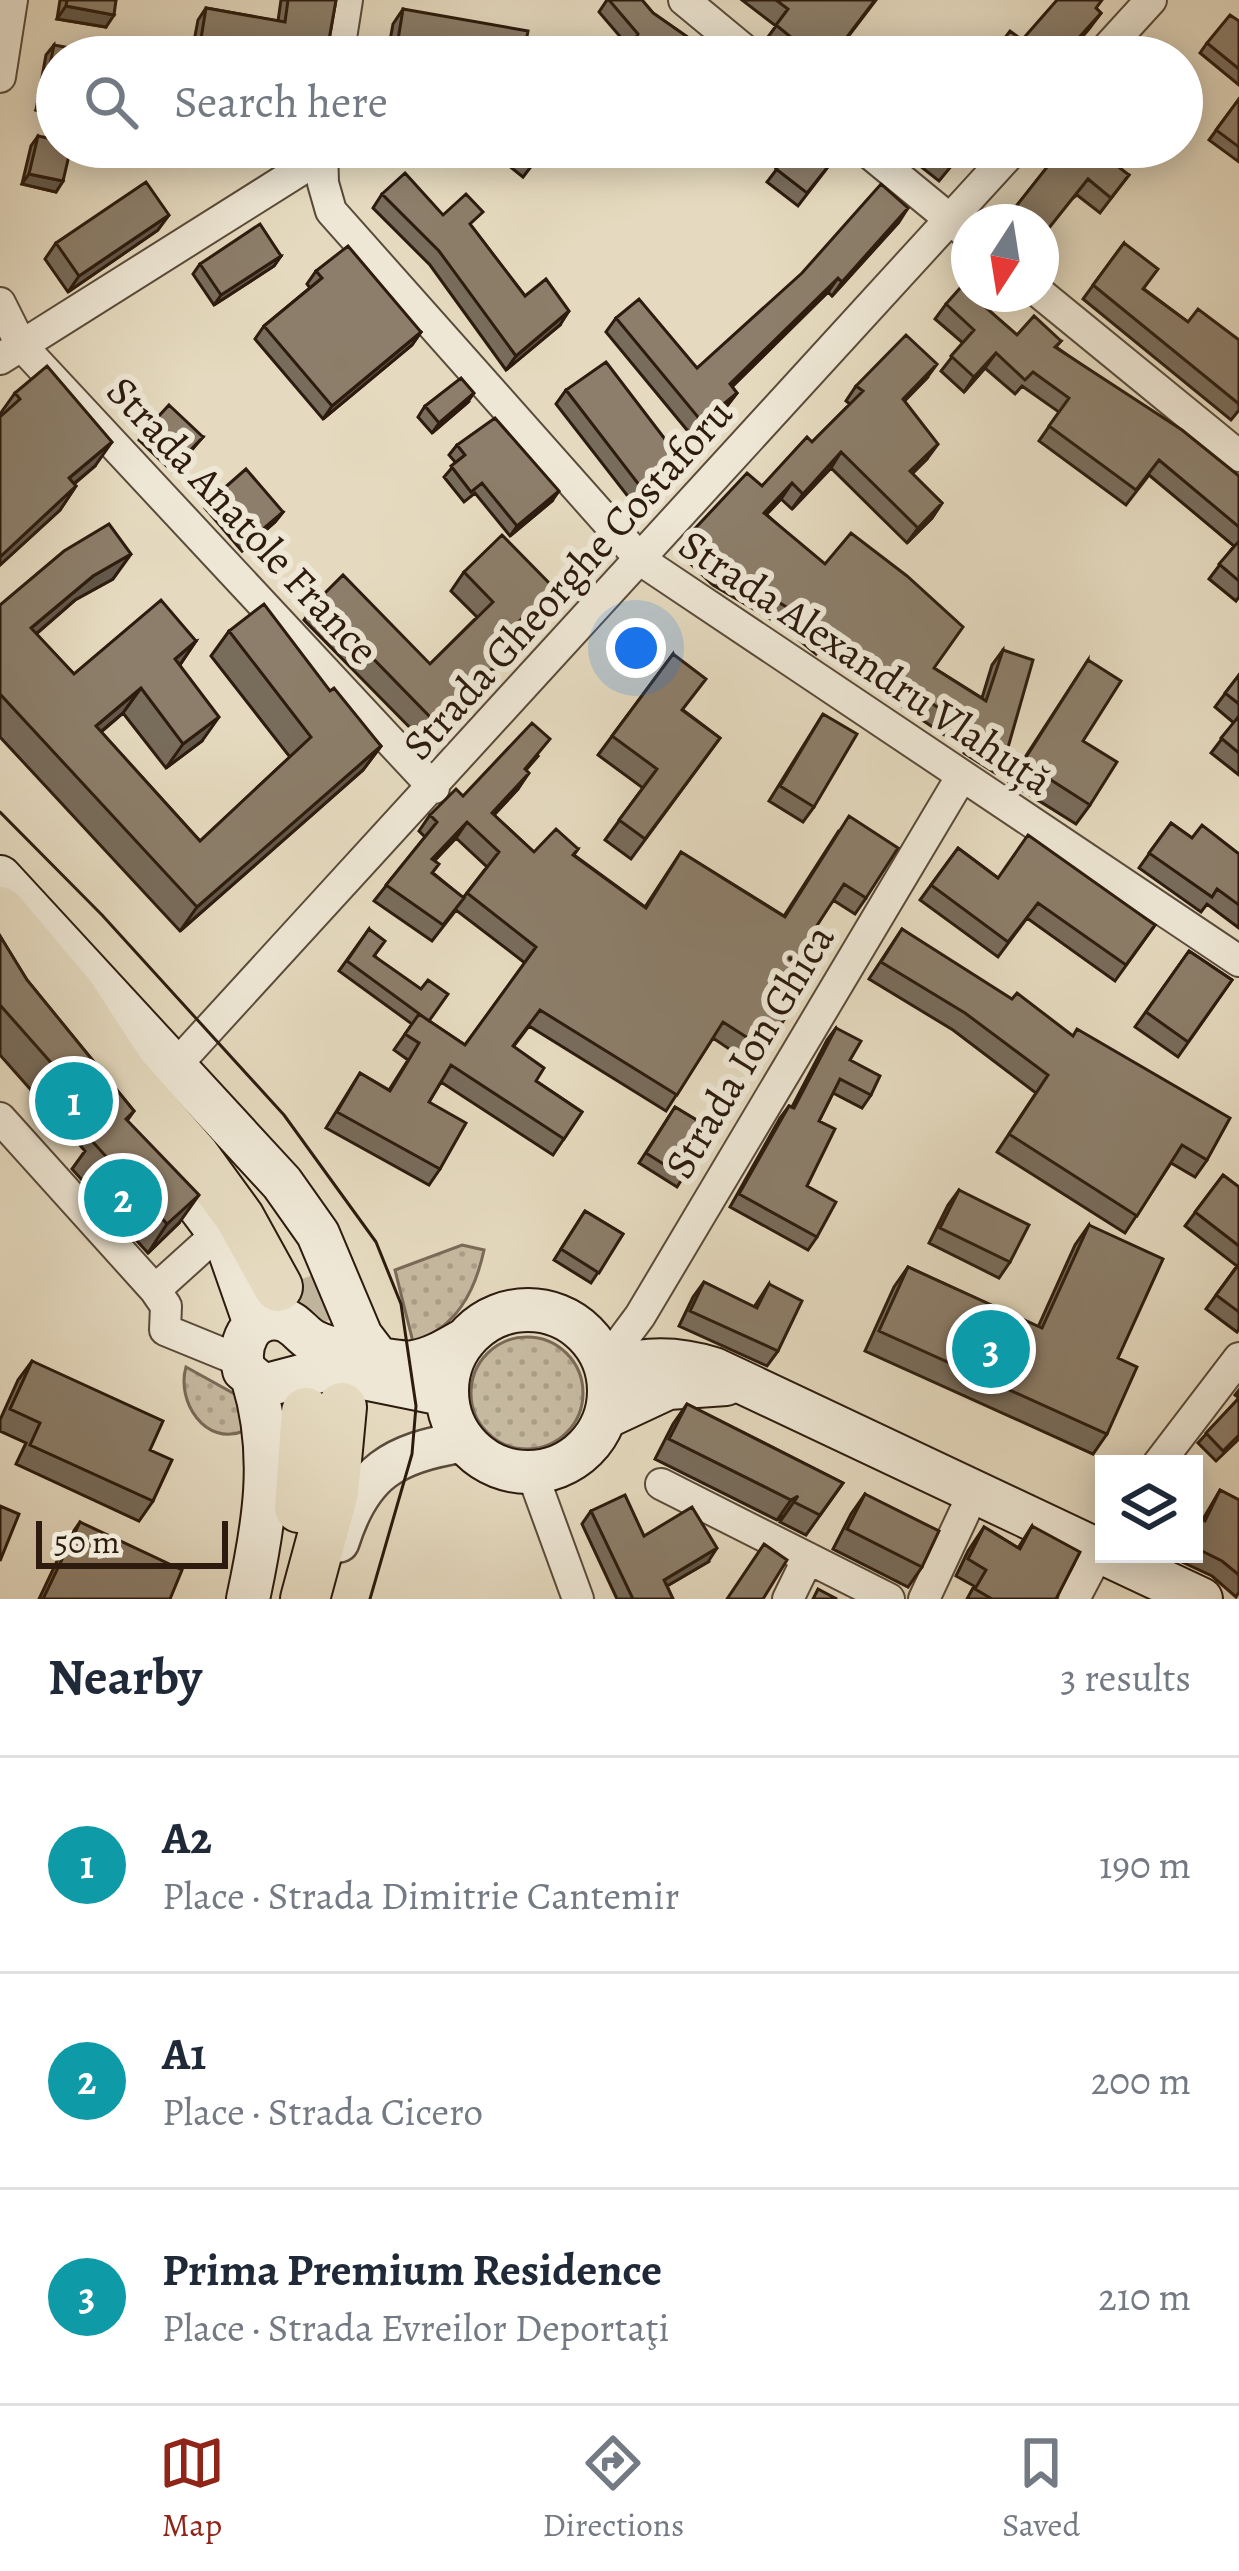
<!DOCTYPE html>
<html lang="en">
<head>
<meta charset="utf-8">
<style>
	:root { --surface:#fff; --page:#f6f6f7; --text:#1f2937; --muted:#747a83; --line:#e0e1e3; --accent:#8f2418 }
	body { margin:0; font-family:Alegreya,serif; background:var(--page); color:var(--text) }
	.controls { position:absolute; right:36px; bottom:36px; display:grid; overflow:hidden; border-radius:0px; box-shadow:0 6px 30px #0003 }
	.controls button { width:108px; height:108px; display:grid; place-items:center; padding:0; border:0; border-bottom:3px solid var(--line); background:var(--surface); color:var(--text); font:60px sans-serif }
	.compass { position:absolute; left:951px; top:204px; width:108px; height:108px; border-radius:50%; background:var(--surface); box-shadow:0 6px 30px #0003; rotate:192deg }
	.scale { position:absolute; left:36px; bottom:30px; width:192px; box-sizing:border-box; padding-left:12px; border:6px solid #2c1b0e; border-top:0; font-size:33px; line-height:42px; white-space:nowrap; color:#2c1b0e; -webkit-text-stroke:9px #eee7d5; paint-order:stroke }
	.you { position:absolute; left:636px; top:648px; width:42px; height:42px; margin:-30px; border:9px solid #fff; border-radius:50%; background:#1a73e8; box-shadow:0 0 0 18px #1a73e833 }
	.badge { display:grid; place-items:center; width:78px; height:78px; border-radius:50%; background:var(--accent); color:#fff; font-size:39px; font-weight:700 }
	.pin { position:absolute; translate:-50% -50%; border:6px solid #fff; box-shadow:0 3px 12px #0006 }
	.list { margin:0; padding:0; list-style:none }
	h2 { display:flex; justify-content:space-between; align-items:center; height:156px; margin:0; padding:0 48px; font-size:51px }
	h2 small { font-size:39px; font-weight:400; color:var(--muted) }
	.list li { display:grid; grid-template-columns:78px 1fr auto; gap:36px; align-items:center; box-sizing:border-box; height:216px; padding:0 48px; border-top:3px solid var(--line) }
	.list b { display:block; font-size:45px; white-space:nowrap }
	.list p { margin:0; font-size:39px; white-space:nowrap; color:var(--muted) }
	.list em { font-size:39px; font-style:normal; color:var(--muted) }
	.icon { flex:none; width:66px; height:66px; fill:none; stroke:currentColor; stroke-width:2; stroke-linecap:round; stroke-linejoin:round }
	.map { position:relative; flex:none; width:1239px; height:1599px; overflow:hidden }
	.search { position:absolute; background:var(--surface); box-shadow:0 6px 30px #0003; left:36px; right:36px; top:36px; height:132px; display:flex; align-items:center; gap:30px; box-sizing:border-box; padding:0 42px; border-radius:66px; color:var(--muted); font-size:45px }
	.sheet { height:804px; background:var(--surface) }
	nav { display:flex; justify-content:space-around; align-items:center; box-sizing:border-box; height:168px; border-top:3px solid var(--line); background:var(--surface); font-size:33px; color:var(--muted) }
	nav a { display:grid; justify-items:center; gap:6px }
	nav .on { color:var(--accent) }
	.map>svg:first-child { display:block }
</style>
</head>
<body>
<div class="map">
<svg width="1239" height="1599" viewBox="0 0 1239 1599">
	<defs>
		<pattern id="grass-dots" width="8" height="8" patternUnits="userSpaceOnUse" patternTransform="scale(3)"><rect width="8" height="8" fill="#c6baa1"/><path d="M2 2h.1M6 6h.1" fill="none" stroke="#aa9f89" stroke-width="1.8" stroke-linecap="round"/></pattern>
	</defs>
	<rect width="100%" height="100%" fill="#e5dabf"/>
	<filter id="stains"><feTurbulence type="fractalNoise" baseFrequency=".00167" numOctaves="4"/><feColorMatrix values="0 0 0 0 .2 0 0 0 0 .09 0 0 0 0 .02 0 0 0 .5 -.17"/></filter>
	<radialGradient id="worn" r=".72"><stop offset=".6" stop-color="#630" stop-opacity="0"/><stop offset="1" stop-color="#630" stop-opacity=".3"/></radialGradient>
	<path fill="url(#grass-dots)" stroke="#796a58" stroke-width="3" d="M462,1245L484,1250C475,1292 456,1328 413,1342L395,1270Z
		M471 1393a56 56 0 1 1 112 0a56 56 0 1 1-112 0Z
		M186,1367L240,1397L244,1431C205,1447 176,1401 186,1367Z"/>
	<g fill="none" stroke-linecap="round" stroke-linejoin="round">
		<path stroke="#c0b49c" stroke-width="48" stroke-dasharray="48 24" stroke-linecap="butt" d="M310,1276L329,1327L339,1390"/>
		<g stroke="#5a4b3a" stroke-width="34">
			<path id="minor" d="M684,0L753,57
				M338,57L347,0
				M1099,57L1151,0
				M0,77L12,0
				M322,147L323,183L331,211L642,561L1239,961
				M862,147L969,235
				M1041,294L1239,456
				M0,303L21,345L434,788
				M0,359L321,157
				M177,1064L1016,147
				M0,1118L155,1290L166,1306L165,1330L241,1361
				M155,1290L219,1232
				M605,1363L640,1316L960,779
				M1158,1464L1239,1358
				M532,1473L578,1599
				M661,1484L889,1599
				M788,1599L808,1558
				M924,1599L974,1492
				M1074,1599L1104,1542"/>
		</g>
		<g stroke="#5a4b3a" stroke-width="44">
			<path id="tertiary" d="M339,1542C361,1472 393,1453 463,1442"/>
		</g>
		<g stroke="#2c1b0e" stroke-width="46">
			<path id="secondary" d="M0,877L282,1183L318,1234L361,1336L377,1357
				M133,1118L227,1244L255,1324
				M447 1391a81 81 0 1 1 162 0a81 81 0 1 1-162 0Z
				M608,1368C647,1358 675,1357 714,1369L1104,1553
				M447,1395L324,1370L263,1386L244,1370C237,1346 249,1314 280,1319C294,1321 300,1333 311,1340C326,1349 397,1365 414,1362C433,1359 450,1348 466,1339
				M606,1417L668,1388L726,1384
				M1105,1554L1201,1599
				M248,1599C264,1525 276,1455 253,1380"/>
		</g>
		<g stroke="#2c1b0e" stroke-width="52">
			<path id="primary" d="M0,911L71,995L122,1073L195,1156L240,1218L278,1287
				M299,1508L306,1412
				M305,1599L334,1492L342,1407"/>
		</g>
		<use href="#minor" stroke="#eee7d5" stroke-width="30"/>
		<use href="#tertiary" stroke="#eee7d5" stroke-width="39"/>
		<use href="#secondary" stroke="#eee7d5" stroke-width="42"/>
		<use href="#primary" stroke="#e5dabf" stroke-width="48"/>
		<path stroke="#2c1b0e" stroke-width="3" d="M0,812L102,915L284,1115L376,1242L401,1304L416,1406L412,1454L370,1599"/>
	</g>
	<path fill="#786c5b" stroke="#2c1b0e" stroke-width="3" fill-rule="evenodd" d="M60,0H116L106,27L57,19Z
		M281,0H336L326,57H191L198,20L206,8L278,21Z
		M607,0H642L653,13L716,57H632L626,52L629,47L599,12Z
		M742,0H876L847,38L874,57H783L765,41L776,26Z
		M1096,8L1101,13L1065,57H973L991,56L1022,40Z
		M403,9L523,57H387L393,24Z
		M1239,21V85L1200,53L1207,43Z
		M54,45L57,114L36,110L46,55Z
		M1239,99V162L1209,140Z
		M38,136L63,181L56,192L22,184L31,146Z
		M505,147H546L523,177L498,157Z
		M754,147H830L838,154L798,206L767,182L777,169Z
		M896,147H967L939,181Z
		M1063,147L1129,175L1100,213L1077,195L1041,222H1004Z
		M382,194L443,215L472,227L525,296L560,325L506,370L430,265L373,208Z
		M899,222L832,296L828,292L732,387L737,393L727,406L692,436L606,332L616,318L697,368Z
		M158,230L68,292L45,259L56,243Z
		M1124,243L1144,289L1188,322L1239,340V410L1231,420L1083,299Z
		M281,256L274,266L214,305L193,274L200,264Z
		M316,271L421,332L412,345L323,419L255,339L264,326L310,288L307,284Z
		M946,304L987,309L1017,335L1061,341L1056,347L1239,476V597L1236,601L1209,579L1234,546L1149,475L1126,505L1039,441L1059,412L1022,386L1015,394L985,368L964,392L941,371L963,343L935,319Z
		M926,379L904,401L927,459L912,474L942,503L932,518L907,543L831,468L792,509L781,499L766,514L934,668L982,698L992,665L1003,650L1005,758L995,773L964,753L965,749L819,650L816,654L784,627L713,585L677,551L688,536L762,486L812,442L850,404L846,401L856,386Z
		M566,390L674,478L637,508L556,404Z
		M15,393L95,466L74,484L76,486L60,510L0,565V414Z
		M467,403L432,433L418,417L425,406Z
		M146,430L203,437L173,472L139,440Z
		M457,445L552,501L510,536L475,493L464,502L444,477L456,463L449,455Z
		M213,498L283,512L275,522L242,551L205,508Z
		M464,572L554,588L541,606L492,653L487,680L424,742L304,620L317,601L430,664L477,617L451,591Z
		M113,579L75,600L36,634L74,674L196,641L180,665L202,741L166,768L123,713L101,732L200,841L290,757L211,656L229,631L330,691L381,746L363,770L180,931L0,737V605Z
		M673,654L683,710L720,738L631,859L605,840L643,788L598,755Z
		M1088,660L1083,741L1090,805L1076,824L1009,782Z
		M1239,675V775L1211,753L1234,723L1215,707Z
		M823,714L814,807L803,822L769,801Z
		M539,755L526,770L518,789L494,815L534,852L578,849L574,855L645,907L681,852L784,916L838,832L866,898L855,914L833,900L812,933L832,946L753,1065L713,1038L666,1111L529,1026L513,1047L536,1081L582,1112L553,1155L441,1082L429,1102L440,1169L429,1185L326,1128L360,1073L389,1090L408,1060L394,1050L412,1024L339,971L369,929L375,956L429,1021L465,1045L525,963L456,910L432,941L374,901L425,837L419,831L430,815ZM456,838L487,867L463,898L433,873L434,861Z
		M1171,823L1192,838L1239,854V928L1207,904L1201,912L1139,868Z
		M958,848L998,878L1155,925L1115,981L1027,918L998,957L920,900Z
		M902,929L1207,1160L1195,1177L1171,1163L1125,1233L997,1152L1036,1093L953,1030L869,979Z
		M0,936L27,980L134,1111L127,1121L179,1223L148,1253L72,1169L85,1151L0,1055Z
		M1189,951L1232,980L1178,1057L1135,1027Z
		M836,1028L850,1060L871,1095L862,1108L833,1093L819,1121L807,1186L817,1237L808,1250L730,1207L780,1118L789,1106L792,1107L827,1040Z
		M675,1107L713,1130L677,1187L639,1163Z
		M1223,1175L1239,1187V1329L1237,1332L1206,1309L1237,1266L1185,1226Z
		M959,1190L1010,1262L999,1278L929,1243L948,1205Z
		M585,1211L623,1234L591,1283L554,1260Z
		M1089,1225L1118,1358L1107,1434L1093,1454L865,1351L894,1287L908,1267L1038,1327L1075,1245Z
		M704,1282L754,1307L769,1284L778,1351L767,1366L679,1326L693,1297Z
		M32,1361L150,1450L153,1501L139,1521L16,1464L26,1443L0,1431V1420L18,1380Z
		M1239,1390V1439L1216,1461L1198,1443L1239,1398L1235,1395Z
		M687,1404L843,1483L806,1535L780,1522L784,1516L777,1520L655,1459L673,1424Z
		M1220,1490L1239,1500V1592L1236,1597L1212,1576L1165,1554H1194V1515L1203,1519Z
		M865,1494L922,1567L908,1587L833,1549L851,1514Z
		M591,1511L644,1536L708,1562L667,1586L673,1599H617L582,1524Z
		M80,1522L170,1599H39L66,1542Z
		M1032,1526L1056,1599H967L974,1586L956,1576L968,1551L984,1527L1018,1548Z"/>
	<path fill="#62584a" stroke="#2c1b0e" stroke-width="3" d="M66,6L114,15L106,27L57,19Z
		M1101,13L1089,29L1065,57H1063Z
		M397,46L457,57H389Z
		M43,99L57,102V114L36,110Z
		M29,174L63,181L56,192L22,184Z
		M908,208L899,222L832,296L842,282Z
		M169,215L158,230L68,292L79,276Z
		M281,256L274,266L214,305L221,295Z
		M838,278L828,292L720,398L730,384Z
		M569,311L560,325L506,370L516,356Z
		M421,332L412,345L323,419L332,406Z
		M996,353L985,368L964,392L974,377Z
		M937,364L926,379L892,414L903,399Z
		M474,393L467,403L432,433L439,423Z
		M737,393L727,406L692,436L702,422Z
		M112,442L95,466L52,502L69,478Z
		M938,444L927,459L899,486L910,471Z
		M841,452L831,468L792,509L803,494Z
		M684,464L674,478L637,508L646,494Z
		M792,483L781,499L754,528L764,513Z
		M76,486L60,510L0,565V557Z
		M559,491L552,501L510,536L517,526Z
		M942,503L932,518L907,543L918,528Z
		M283,512L275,522L242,551L250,540Z
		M131,554L113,579L75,600L14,653L31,628L93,576Z
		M554,588L541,606L476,669L489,650Z
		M196,641L179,666L175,659Z
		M500,661L487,680L424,742L437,724Z
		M141,688L123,713L78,751L96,726Z
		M219,717L202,741L166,768L183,744Z
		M381,746L363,770L180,931L197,907Z
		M529,773L518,789L481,829L492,813Z
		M467,822L456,838L421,875L432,859Z
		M199,1195L179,1223L148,1253L167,1224Z
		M798,1496L784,1516L777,1520L791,1500Z
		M717,1548L708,1562L655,1593L664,1580Z"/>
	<path fill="#8c7e6a" stroke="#2c1b0e" stroke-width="3" d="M67,0H116L114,15L66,6Z
		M288,0H336L326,57H198L206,8L285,22Z
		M609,0H642L653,13L716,57H659L635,40L638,34Z
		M776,0H875L847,37L874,57H815L776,25L788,9Z
		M1057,0H1102L1096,8L1101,13L1065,53L1056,45L1047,57H973L980,48L991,56L1010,31L1022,40Z
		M403,9L528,31L523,57H457L397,46Z
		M1230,15L1239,21V69L1207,43Z
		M54,45L102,54L101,57H57V102L43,99Z
		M1182,69L1190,76L1182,86Z
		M1239,99V147L1216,130Z
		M38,136L57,140V147H71L63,181L29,174Z
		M506,147H545L530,166Z
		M776,147H830L838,154L807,193L776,169L786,157Z
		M929,147H965L950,164Z
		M1063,147H1093L1129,175L1111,198L1088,179L1041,238V222H1020L1010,214Z
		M405,173L443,215L466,194L483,212L470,224L525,296L546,279L569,311L516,356L439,251L382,194Z
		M146,182L169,215L79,276L56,243Z
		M881,184L908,208L842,282L838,278L730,384L737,393L702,422L616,318L639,299L697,368L802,273Z
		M260,224L281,256L221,295L200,264Z
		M1124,243L1158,269L1143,289L1188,322L1198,309L1239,340V404L1093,285Z
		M348,246L421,332L332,406L264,326L322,278L316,271Z
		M969,278V294H997L985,307L1017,335L1034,316L1061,341L1055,347L1182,430L1239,476V527L1159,460L1136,490L1049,426L1069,398L1033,372L1025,380L996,353L974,377L951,356L974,330L946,304Z
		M906,335L937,364L903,399L938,444L910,471L942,503L918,528L841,452L803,494L792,483L764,513L825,564L851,533L907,576L963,627L934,668L986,701L1003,650L1033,660L1005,758L974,738L976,733L830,635L827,639L795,612L724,570L688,536L747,473L762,486L807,437L812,442L863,391L856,386Z
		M606,362L684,464L646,494L566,390Z
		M47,366L112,442L69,478L76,486L0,557V417L20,399L15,393Z
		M461,378L474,393L439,423L425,406Z
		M169,405L203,437L180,461L146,430Z
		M495,418L559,491L517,526L482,483L471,492L451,466L465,455L457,445Z
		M246,469L283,512L250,540L213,498Z
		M109,524L131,554L93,576L31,628L74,674L161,600L196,641L175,659L219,717L183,744L141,688L96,726L200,841L311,737L229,631L264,604L330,691L334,688L381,746L197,907L0,694V605L64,551Z
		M502,535L554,588L489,650L500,661L437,724L317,601L343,575L430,664L493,602L464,572Z
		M1239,541V581L1219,564Z
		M673,654L706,679L682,710L720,738L645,839L619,820L657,769L612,736Z
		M1088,660L1121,681L1083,741L1117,762L1090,805L1023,762Z
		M1239,675V704L1225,693Z
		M823,714L857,734L814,807L780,786Z
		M1239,716V753L1221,738Z
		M532,723L550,739L525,769L529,773L492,813L534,852L556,829L578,849L573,855L646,908L681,852L785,917L849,816L898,848L866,898L844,884L812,933L832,946L765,1049L723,1022L677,1095L540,1010L513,1046L544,1068L536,1081L582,1112L564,1139L451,1065L429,1102L466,1123L440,1169L337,1112L360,1073L390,1091L419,1043L405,1034L419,1014L465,1045L536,947L467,893L499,852L467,822L432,859L439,864L432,873L464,898L443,925L386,885L437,822L430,815L456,789L463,796Z
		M1171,823L1192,838L1202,825L1239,854V905L1217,889L1212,897L1149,853Z
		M1028,835L1155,925L1126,965L1038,903L1008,942L931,885L958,848L998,878Z
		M369,929L385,941L374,956L421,989L428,980L448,994L429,1021L347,961Z
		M902,929L1012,999L1017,993L1073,1036L1077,1029L1230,1118L1207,1160L1182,1145L1137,1216L1009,1134L1048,1075L965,1013L881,962Z
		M0,936L27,980L134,1111L126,1119L199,1195L167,1224L92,1141L108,1127L0,1005Z
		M1189,951L1232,980L1188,1042L1146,1012Z
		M836,1028L861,1041L850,1060L880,1076L871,1095L840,1079L819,1121L835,1129L807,1186L836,1202L817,1237L739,1194L789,1106L794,1108Z
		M675,1107L713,1130L684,1177L646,1153Z
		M1223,1175L1239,1187V1246L1195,1212Z
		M959,1190L1029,1225L1010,1262L940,1228Z
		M585,1211L623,1234L599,1273L561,1249Z
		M1089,1225L1163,1259L1118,1358L1137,1367L1107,1434L879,1331L908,1267L1042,1328Z
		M1239,1264V1312L1216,1295Z
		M704,1282L757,1308L769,1284L802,1301L778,1351L690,1311Z
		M32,1361L163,1421L150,1450L172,1460L153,1501L30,1445L40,1423L10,1409Z
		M1239,1398V1435L1223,1451L1206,1433Z
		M687,1404L843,1483L820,1515L794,1502L798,1496L791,1500L669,1439Z
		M1220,1490L1239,1500V1575L1222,1561L1194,1547V1515L1205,1521Z
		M865,1494L939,1531L922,1567L847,1529Z
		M625,1495L644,1536L692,1507L717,1548L664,1580L673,1599H633L591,1511Z
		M0,1506L19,1514L0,1561Z
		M80,1522L182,1570L170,1599H43Z
		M1032,1526L1080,1552L1056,1599H992L975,1589L986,1570L968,1559L984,1527L1020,1549Z
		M764,1544L787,1560L763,1599H727Z
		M818,1589L837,1599H813Z"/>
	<g text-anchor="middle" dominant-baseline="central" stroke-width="12" stroke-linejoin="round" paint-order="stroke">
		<g font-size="42" fill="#2c1b0e" stroke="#eee7d5">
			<text transform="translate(243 520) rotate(47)">Strada Anatole France</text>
			<text transform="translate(567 579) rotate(-48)">Strada Gheorghe Costaforu</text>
			<text transform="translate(866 662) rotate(34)">Strada Alexandru Vlahuță</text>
			<text transform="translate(749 1051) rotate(-59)">Strada Ion Ghica</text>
		</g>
	</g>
	<rect width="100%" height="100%" filter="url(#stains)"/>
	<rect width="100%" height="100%" fill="url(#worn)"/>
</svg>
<div class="controls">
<button><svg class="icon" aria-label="layers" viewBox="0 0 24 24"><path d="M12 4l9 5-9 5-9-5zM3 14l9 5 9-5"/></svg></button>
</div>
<svg class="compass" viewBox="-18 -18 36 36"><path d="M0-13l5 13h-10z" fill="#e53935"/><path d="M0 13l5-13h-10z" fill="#747a83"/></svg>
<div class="scale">50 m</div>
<div class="you"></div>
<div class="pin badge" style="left:74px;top:1101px;background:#0f9aa8">1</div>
<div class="pin badge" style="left:123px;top:1198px;background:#0f9aa8">2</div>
<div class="pin badge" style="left:991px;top:1349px;background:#0f9aa8">3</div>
<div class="search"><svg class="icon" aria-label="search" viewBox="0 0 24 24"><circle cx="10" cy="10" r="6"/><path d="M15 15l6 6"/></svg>Search here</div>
</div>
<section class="sheet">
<h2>Nearby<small>3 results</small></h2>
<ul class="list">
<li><span class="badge" style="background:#0f9aa8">1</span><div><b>A2</b><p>Place · Strada Dimitrie Cantemir</p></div><em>190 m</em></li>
<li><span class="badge" style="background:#0f9aa8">2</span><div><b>A1</b><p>Place · Strada Cicero</p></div><em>200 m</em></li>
<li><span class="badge" style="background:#0f9aa8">3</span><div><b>Prima Premium Residence</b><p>Place · Strada Evreilor Deportaţi</p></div><em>210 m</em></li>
</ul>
</section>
<nav>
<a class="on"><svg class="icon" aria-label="map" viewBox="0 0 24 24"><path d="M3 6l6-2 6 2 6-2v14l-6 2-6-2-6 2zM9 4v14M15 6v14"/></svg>Map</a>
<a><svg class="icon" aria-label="directions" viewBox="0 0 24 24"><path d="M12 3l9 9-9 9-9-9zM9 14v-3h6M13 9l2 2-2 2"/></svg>Directions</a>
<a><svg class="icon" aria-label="saved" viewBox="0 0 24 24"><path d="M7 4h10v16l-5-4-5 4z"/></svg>Saved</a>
</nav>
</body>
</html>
